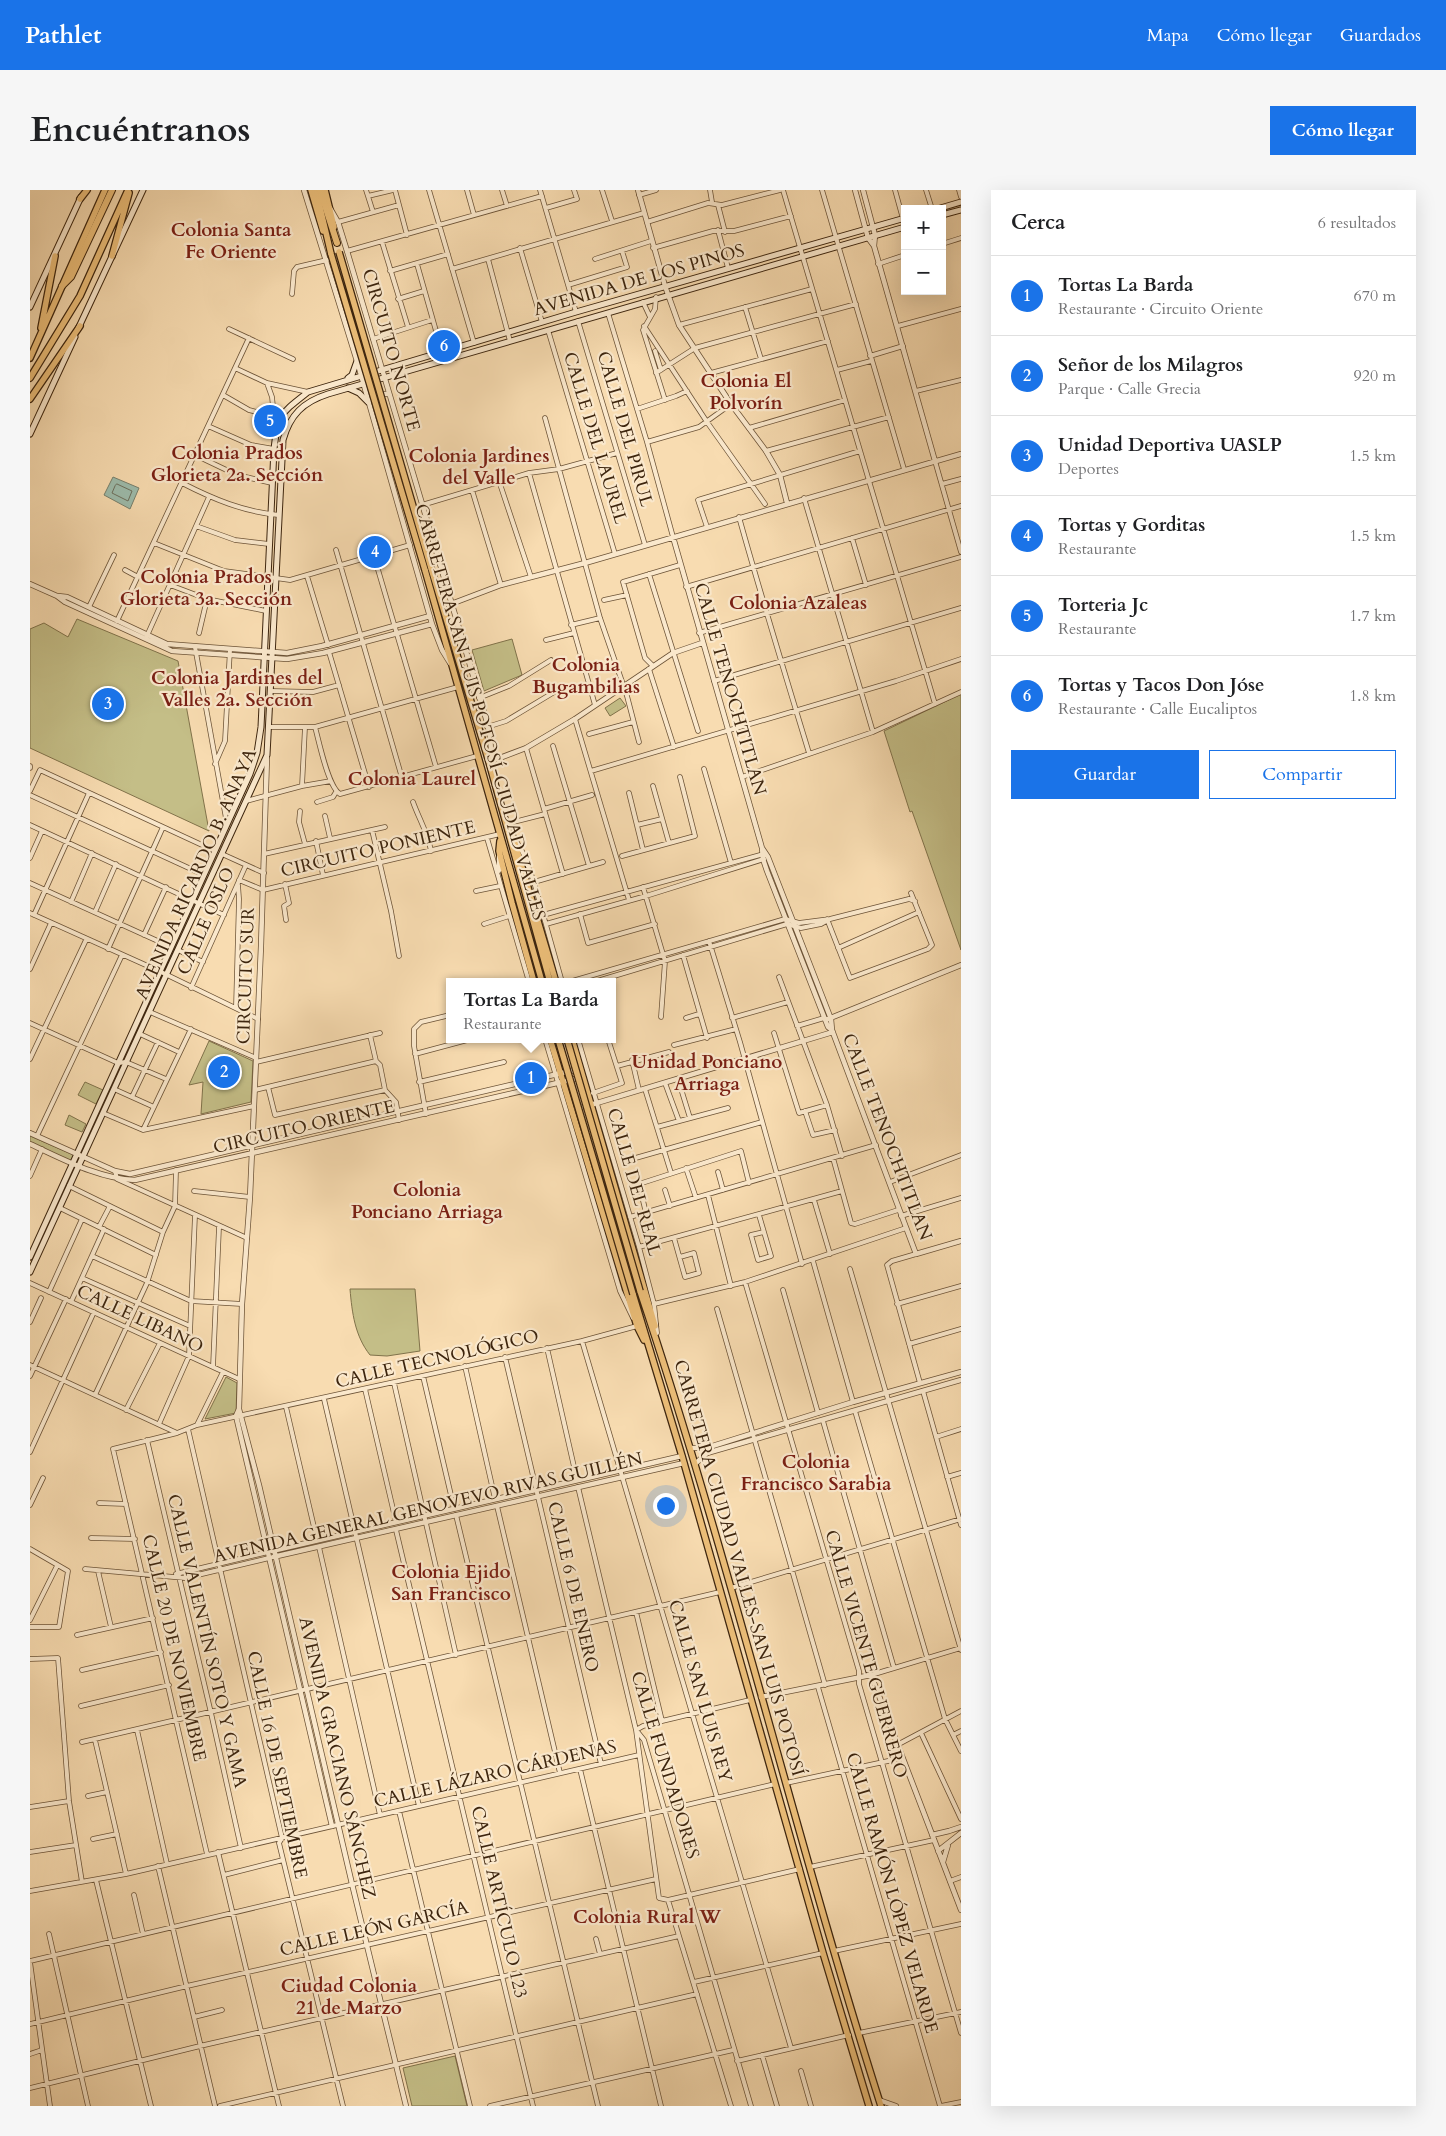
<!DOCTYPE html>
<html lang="es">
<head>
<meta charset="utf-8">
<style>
	:root { --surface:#fff; --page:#f6f6f6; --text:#202124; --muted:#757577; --line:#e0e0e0; --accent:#1a73e8 }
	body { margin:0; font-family:Cardo,serif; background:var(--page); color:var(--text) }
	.controls { position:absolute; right:15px; top:15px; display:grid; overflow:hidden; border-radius:0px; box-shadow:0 5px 20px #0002 }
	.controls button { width:45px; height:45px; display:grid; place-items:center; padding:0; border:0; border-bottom:1px solid var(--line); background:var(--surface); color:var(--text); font:25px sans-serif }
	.you { position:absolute; left:635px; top:1315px; width:18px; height:18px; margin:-12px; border:4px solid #fff; border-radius:50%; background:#1a73e8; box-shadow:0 0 0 8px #1a73e833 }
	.badge { display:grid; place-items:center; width:32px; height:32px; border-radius:50%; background:var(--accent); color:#fff; font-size:16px; font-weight:700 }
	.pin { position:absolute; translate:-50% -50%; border:2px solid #fff; box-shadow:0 1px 5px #0006 }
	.popup { position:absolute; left:416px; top:788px; width:170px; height:65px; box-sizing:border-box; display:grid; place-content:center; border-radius:0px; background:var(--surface); filter:drop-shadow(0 1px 4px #0005); font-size:16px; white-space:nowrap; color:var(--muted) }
	.popup b { font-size:19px; color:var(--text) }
	.popup::after { content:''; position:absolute; left:50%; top:100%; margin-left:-10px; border:10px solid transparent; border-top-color:var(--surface) }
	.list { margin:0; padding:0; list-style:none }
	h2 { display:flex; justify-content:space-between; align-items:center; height:65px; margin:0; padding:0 20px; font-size:21px }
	h2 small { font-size:16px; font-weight:400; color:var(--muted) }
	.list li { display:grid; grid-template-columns:32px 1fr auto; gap:15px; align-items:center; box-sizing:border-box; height:80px; padding:0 20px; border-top:1px solid var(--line) }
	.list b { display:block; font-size:19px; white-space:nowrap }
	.list p { margin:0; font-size:16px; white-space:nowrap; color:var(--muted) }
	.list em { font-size:16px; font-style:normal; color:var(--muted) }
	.actions { display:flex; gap:10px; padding:15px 20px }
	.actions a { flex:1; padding:11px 0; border:1px solid var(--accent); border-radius:0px; text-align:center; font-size:18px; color:var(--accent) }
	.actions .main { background:var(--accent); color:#fff }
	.map { position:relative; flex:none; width:931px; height:1916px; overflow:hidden; border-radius:0px }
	header { display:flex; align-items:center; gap:30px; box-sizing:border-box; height:70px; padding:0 25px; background:var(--accent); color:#fff }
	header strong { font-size:24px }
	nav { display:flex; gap:28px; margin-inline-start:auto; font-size:18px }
	.intro { display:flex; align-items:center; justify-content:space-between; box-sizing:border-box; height:120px; padding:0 30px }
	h1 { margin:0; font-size:35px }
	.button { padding:12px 22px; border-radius:0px; background:var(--accent); color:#fff; font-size:18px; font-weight:700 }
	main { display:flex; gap:30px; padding:0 30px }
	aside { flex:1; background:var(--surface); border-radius:0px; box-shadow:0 5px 20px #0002 }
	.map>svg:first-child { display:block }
</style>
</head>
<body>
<header>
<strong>Pathlet</strong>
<nav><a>Mapa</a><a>Cómo llegar</a><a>Guardados</a></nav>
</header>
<div class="intro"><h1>Encuéntranos</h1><a class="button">Cómo llegar</a></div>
<main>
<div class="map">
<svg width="931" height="1916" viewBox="0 0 931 1916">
	<rect width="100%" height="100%" fill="#f8dcb1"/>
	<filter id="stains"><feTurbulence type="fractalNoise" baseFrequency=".004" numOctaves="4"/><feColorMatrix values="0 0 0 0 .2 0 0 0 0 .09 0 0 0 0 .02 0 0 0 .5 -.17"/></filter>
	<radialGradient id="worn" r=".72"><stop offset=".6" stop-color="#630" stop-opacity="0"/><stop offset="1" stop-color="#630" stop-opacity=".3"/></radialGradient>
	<path fill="#c4be87" stroke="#80724a" d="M47,429L148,471L179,641L0,558V439L14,433L38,447Z
		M482,449L492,485L454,501L442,460Z
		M931,504V760L882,621L880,622L854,541Z
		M590,508L596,516L580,526L575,518Z
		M179,851L223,871L221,912L171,924L173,892L159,895Z
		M55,892L73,900L66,914L48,905Z
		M39,925L56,934L52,942L35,935Z
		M0,946L44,965L41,972L0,954Z
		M320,1099H385L390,1161L357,1166L340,1165C325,1146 322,1123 320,1099Z
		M196,1187L207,1193L206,1223L175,1229Z
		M425,1866L437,1916H382L373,1878Z"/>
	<path fill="#9dbcac" stroke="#77806d" d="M83,287L109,298L100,319L74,305Z"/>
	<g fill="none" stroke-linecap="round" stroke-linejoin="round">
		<path stroke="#6d705d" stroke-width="1" d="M87,294L102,301L98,311L82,303L85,296Z"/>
		<g stroke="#6c5337" stroke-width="5.5">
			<path id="minor" d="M336,0L343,22
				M365,0L377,45
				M399,0L444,153
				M437,0L444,25
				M472,0L477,16
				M510,0L546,122
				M572,0L582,31
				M680,0L682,12
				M753,0L905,514
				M792,0L874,279
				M865,0L873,29
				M896,0L902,19
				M929,0L931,7
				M609,5L626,0
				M338,6L363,0
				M688,15L695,42
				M516,18L547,9L544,0
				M308,32L369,15
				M617,32L678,13L692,15L750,0
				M688,40L698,78
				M352,52L378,137
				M912,54L931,48
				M490,58L512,132
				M623,58L683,41H704L761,26
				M317,61L512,6
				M458,69L480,151
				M565,69L621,51
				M387,74L412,162
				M848,74L875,65
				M422,79L614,23
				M360,81L418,64
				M538,95L597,77L592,61
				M262,104L264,81L267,77L297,70
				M626,107L625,119L613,140L635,210
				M368,109L394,101
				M613,112L620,127
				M715,117L731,169
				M578,123L617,252L643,347
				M548,131L615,355
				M649,135L782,99
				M614,136L677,232L735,314
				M868,136L931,119
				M199,139L263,169
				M518,140L585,364
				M343,149L402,130
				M625,161L631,180
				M840,166L873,156
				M205,178L237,193L278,202
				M807,180L841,171
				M626,183L665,158L826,114
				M681,183L798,151
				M237,193L242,207L244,226
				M886,201L931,190
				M193,205L219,220L250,228
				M607,219L646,206L657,201
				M515,228L570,428L597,506L609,552
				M178,236L221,255L244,259
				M719,238L815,210
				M617,252L669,237L701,214
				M736,261L859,227
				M165,265L207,285L242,293
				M905,271L931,362
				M499,283L565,515
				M469,291L501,387
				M152,293C183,309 214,322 249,325
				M912,294L931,289
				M442,300L471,395
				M774,308L843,542
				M392,315L499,283L529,279L587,263
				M709,327C731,406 755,484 779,563
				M166,336L205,350L239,354
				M677,337L668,310L830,261
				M822,348L836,395
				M124,353L194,381L260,390L380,355
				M306,360L372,588
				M344,366L406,577
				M95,380L108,387
				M619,384L668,541
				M277,386L298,455
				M140,395L177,409L236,421
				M656,397L931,316
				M574,410L597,405
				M59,417L84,365
				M87,431L219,148
				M541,435L570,428
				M169,443L177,409
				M669,443L931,367
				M116,448L179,307
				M516,450L544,443
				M165,457L197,634
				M299,462L339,597
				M623,476L615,468L593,392L650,375
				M619,479L644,557
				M684,491L931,418
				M241,501L283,502L309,495
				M449,508L479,496L521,470
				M545,529L599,710
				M239,537H285L428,497
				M285,537C289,551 298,597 310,604L447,566
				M457,537L476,531L531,498
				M559,544L603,532
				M523,556L559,676
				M496,558L533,684
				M185,574L195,551L200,459
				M0,576V578
				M674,579L701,673
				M561,581L866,491L931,469
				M712,587L843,542L931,502
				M272,596L275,537
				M623,596L639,653
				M0,601L10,580L185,661
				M599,603L613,660
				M0,605L174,685
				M216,611L272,596L301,591
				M287,612L303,607L306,602
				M383,612C389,629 398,643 401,661
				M514,619L562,605
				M270,621L269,632L275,654
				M295,626L300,648
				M476,634L515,624
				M0,635L194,725
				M607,635L632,629
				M342,640L361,721L369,766
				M484,647L493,663L504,692L532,792
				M457,648L499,792
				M286,651L293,685
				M192,664L234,683
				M234,664L355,637
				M469,666V681
				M592,666L665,646L650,587
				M0,668L12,641
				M209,690L233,700L470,644
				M504,692L573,672
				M0,693L141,757
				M255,694L259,713L254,716L256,730
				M613,697L635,771L631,827
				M446,701L470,696
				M41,712L62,663
				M65,722L86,674
				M0,723L129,781L228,829
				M550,724L558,753L625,734
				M4,725L59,603
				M513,725L734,664
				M797,729L820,788L898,759L902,755L881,703
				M454,734L479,726
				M516,734L616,706L734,669
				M114,745L136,697
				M679,751L710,852L772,1074
				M808,758L889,722
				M78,759L133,637
				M148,760L173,772
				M653,765L677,848
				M0,779L21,733
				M749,787L797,915L812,966
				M539,792L755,729L769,733L800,729L879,709L885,711
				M564,792L757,734L771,738L791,734L800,729
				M161,798L216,675
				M206,817L209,709L208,695
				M120,822L226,868
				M656,828L669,824
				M702,828L758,812
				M0,833L88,873L96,872L136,889
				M767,836L794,828
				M744,843L769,923L797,915
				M110,844L149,862
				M340,845L346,871L350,875L355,900L366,912L369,930
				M515,849L590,1101L603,1128
				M548,849L609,1057L624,1114L627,1143
				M644,855L706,839
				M385,864L441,849
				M0,869L56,750
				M602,870L609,900
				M226,872L350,843
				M587,876L639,862
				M648,889L660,928
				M389,892L474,872
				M635,893L649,931
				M238,897L245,925L355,900
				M84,899L124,917
				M615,899L641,983
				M225,900L346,871
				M563,903L592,893L578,849
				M102,907L128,852
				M775,921L783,945L805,940
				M73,923L113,940L224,916
				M396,924L384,856V839L391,832L420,825
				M627,937L698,918
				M113,940L161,839
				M7,946L92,765
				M803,968L821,1033L825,1034L868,1020
				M595,971L732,932
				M656,978L666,1008
				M85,981L87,989L217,1048
				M688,982L693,1000
				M0,986L12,959
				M860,992L931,965
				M39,996L133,1042
				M635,1000L640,1016
				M164,1001L220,1007
				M678,1005L701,1096
				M784,1010L800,1064
				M30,1018L126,1065
				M616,1023L609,994L711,961L719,993
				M729,1025L741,1066L728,1070L721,1045L734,1042
				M871,1026L931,1008
				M600,1027L846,955
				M69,1037L80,1016
				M644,1048L655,1087L669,1083L664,1063L650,1067
				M609,1057L812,1001
				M886,1064L862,1071L857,1075L890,1193
				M62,1066L161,1111L212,1114
				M783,1071L823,1212
				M820,1079L931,1460
				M52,1088L160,1136
				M715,1092L829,1481V1494L931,1843
				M0,1093L209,1189
				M753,1100L788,1223
				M19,1102L52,1029
				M41,1112L74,1039
				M624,1114L715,1092L876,1038
				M867,1114L931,1096
				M687,1119L795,1495
				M0,1132L11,1108
				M552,1151L761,1858
				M879,1154L931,1139
				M517,1158L547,1290
				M475,1167L571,1574
				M0,1175L147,1243
				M435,1176L465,1309
				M183,1177L189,1037
				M0,1186L36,1109
				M393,1186L424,1318
				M364,1193L426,1465
				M335,1199L366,1332
				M893,1201L931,1335
				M65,1205L117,1093L133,1042L145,1016L146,980
				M294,1209L389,1616
				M256,1217L287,1350
				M96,1220L130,1153
				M825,1221L915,1529L931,1561
				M793,1231L864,1478
				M129,1234L159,1166L165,1025
				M167,1235L193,1182
				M158,1239L252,1648L249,1653L313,1916
				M906,1247L931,1239
				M117,1250L181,1523L211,1658
				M0,1262L64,1122
				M917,1287L931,1283
				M548,1297L606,1540L614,1550L721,1916
				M69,1313L96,1314
				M0,1315L13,1288
				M467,1316L530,1583
				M426,1325L568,1916
				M366,1340L503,1916
				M61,1348L105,1349
				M289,1357L350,1625
				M0,1359L38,1381L29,1437H0
				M55,1379L155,1388L239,1368
				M68,1381L81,1437
				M146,1384L238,1362
				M701,1398L931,1329
				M606,1422L632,1531
				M0,1430L27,1376
				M47,1445L123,1428
				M0,1469L28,1468L39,1611L52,1692
				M52,1480L131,1462
				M841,1485L931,1458
				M788,1497L910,1916
				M720,1510L632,1531L613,1536L606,1540L629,1708L638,1710L770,1679
				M51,1516L139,1495
				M107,1540L137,1674
				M891,1543L931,1629
				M923,1545L931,1541
				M65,1550L96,1684
				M52,1552L690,1402
				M867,1555L931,1521
				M550,1579L631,1916
				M756,1593L872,1568
				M58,1606L77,1602
				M0,1617L39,1611
				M369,1621L440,1916
				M63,1649L87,1644
				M0,1662L46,1655
				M188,1662L249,1916
				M177,1664L83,1259L147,1243L167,1235L552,1151L607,1136
				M128,1676L185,1916
				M780,1677L904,1650
				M194,1685L253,1670
				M66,1690L121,1916
				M920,1691L931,1687
				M0,1701L96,1684L609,1565
				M104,1705L113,1744
				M638,1710L701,1916
				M19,1744L58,1916
				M566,1749L570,1764
				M804,1761L931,1734
				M0,1771L745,1594
				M0,1772L20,1916
				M664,1792L793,1763
				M164,1827L192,1820
				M0,1834L157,1796L626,1689
				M829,1843L931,1822
				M0,1864L12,1860
				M732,1865L747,1916
				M707,1871L819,1845
				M771,1881L781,1916
				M0,1898L170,1856L649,1746
				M190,1916L667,1804
				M460,1916L703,1860
				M911,1916L931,1912"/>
		</g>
		<g stroke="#6c5337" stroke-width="6">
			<path id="tertiary" d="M274,0L327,171L402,434L412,460L420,473
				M608,0L635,96L649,135L701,214L736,261L750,285L757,313
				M825,0L838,48L844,56L905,271
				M833,0L845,45L844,56
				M300,18L308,32L317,61L445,492C451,516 466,547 459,572
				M338,212L349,204H359
				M643,347L732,658L738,667L801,829L802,840L886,1064L931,1051
				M0,394L27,406L35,412L142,461L257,469L293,463L402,434
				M28,406L37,407L137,454L257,463L292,456L400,426
				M421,414L471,395L555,373L931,264
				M237,567L231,756L220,1007L212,1114L209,1219L206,1226L302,1636
				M459,572L496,558L545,529L643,463L672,453
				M732,658L733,669L737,681L798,837L802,840
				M798,829L931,775
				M547,919L803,842
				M0,943L85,981L100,984L549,879
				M0,954C33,969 69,989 105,990L549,888
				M209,1219L229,1295L322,1694L376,1916
				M660,1258H676L823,1212L931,1182
				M665,1274L677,1263L931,1190
				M242,1361L652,1266
				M243,1367L654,1273
				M731,1507L841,1485L931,1720
				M902,1645L919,1641L931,1637
				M908,1661L931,1643
				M913,1672L918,1655
				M849,1910L866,1916"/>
		</g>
		<g stroke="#3d250e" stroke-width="7">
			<path id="secondary" d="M907,19L931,12
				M912,25L931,20
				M0,117L51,7
				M48,139L113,0
				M318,188L322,185L327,171
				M318,198L329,203L338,212
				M0,244L45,147
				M0,1067L220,584L227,563L231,537L244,259C248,224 250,224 278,202L546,122L875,28
				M0,1082L237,565L253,250C260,225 273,212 298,204L875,37"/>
		</g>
		<g stroke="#3d250e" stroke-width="8">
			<path id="primary" d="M281,0L293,41
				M286,0L301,64
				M295,0L304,37
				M401,378L459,572L520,792
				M395,380L512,792
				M483,647L526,792
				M470,651L469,661L482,713L504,792
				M520,849L607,1136L614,1150
				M542,849L625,1136
				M610,1101C700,1369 765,1646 851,1916
				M603,1104L652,1266L793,1763L839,1916"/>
		</g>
		<g stroke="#3d250e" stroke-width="8">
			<path id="trunk" d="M50,9L57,0
				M82,66L99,3
				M11,138L25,66
				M0,168L75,0
				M0,188L50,106L98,0
				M0,209L50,136"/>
		</g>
		<g stroke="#3d250e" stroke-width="8">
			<path id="motorway" d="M290,0L307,53
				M32,96L41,87L82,0"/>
		</g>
		<use href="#minor" stroke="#fae8cc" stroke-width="4"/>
		<use href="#tertiary" stroke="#fae8cc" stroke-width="4.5"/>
		<use href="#secondary" stroke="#fae8cc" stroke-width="5"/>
		<use href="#primary" stroke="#ecbe78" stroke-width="5.5"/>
		<use href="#trunk" stroke="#ecbe78" stroke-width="5.5"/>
		<use href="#motorway" stroke="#ecbe78" stroke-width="6"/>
		<g stroke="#3d250e" stroke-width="8" stroke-linecap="butt">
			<path id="primary-bridge" d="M309,62L401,378
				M301,64L395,380
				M528,849L603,1104
				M537,849L610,1101"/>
		</g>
		<use href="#primary-bridge" stroke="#ecbe78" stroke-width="5.5"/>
	</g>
	<g text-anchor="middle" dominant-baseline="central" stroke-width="4.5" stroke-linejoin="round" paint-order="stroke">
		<g font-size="18" fill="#3d250e" stroke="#fae8cc">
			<text transform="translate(609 90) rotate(-16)">AVENIDA DE LOS PINOS</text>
			<text transform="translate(361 160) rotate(74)">CIRCUITO NORTE</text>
			<text transform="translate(595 239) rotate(74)">CALLE DEL PIRUL</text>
			<text transform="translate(565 248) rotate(73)">CALLE DEL LAUREL</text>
			<text transform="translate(700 499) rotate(74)">CALLE TENOCHTITLAN</text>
			<text transform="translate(450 522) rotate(74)">CARRETERA SAN LUIS POTOSÍ-CIUDAD VALLES</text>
			<text transform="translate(348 659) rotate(-13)">CIRCUITO PONIENTE</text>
			<text transform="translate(166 684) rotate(-66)">AVENIDA RICARDO B. ANAYA</text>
			<text transform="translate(176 731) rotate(-66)">CALLE OSLO</text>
			<text transform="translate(216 786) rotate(-88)">CIRCUITO SUR</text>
			<text transform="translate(274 937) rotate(-13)">CIRCUITO ORIENTE</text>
			<text transform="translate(857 947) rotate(69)">CALLE TENOCHTITLAN</text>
			<text transform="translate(604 992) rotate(74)">CALLE DEL REAL</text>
			<text transform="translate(110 1129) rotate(25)">CALLE LIBANO</text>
			<text transform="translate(407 1169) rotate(-13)">CALLE TECNOLÓGICO</text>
			<text transform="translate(398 1318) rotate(-13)">AVENIDA GENERAL GENOVEVO RIVAS GUILLÉN</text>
			<text transform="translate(709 1378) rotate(74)">CARRETERA CIUDAD VALLES-SAN LUIS POTOSÍ</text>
			<text transform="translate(543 1397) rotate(77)">CALLE 6 DE ENERO</text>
			<text transform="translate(177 1451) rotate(77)">CALLE VALENTÍN SOTO Y GAMA</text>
			<text transform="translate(144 1458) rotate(77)">CALLE 20 DE NOVIEMBRE</text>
			<text transform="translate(836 1464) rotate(74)">CALLE VICENTE GUERRERO</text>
			<text transform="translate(670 1501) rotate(74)">CALLE SAN LUIS REY</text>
			<text transform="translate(307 1568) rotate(77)">AVENIDA GRACIANO SÁNCHEZ</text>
			<text transform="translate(247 1575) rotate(78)">CALLE 16 DE SEPTIEMBRE</text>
			<text transform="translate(635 1575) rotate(73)">CALLE FUNDADORES</text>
			<text transform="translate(465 1584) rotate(-13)">CALLE LÁZARO CÁRDENAS</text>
			<text transform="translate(862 1703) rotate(74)">CALLE RAMÓN LÓPEZ VELARDE</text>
			<text transform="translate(469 1712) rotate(77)">CALLE ARTÍCULO 123</text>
			<text transform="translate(344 1739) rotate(-13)">CALLE LEÓN GARCÍA</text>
		</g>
		<g font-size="19" font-weight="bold" fill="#7a1f14" stroke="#fae8cc">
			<text x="201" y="40">Colonia Santa<tspan x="201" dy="22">Fe Oriente</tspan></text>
			<text x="716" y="191">Colonia El<tspan x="716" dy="22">Polvorín</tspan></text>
			<text x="207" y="263">Colonia Prados<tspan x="207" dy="22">Glorieta 2a. Sección</tspan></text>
			<text x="449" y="266">Colonia Jardines<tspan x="449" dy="22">del Valle</tspan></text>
			<text x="176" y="387">Colonia Prados<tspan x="176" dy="22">Glorieta 3a. Sección</tspan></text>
			<text x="768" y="413">Colonia Azaleas</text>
			<text x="556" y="475">Colonia<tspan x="556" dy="22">Bugambilias</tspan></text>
			<text x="207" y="488">Colonia Jardines del<tspan x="207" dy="22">Valles 2a. Sección</tspan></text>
			<text x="382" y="589">Colonia Laurel</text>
			<text x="677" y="872">Unidad Ponciano<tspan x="677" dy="22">Arriaga</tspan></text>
			<text x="397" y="1000">Colonia<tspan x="397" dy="22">Ponciano Arriaga</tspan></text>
			<text x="786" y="1272">Colonia<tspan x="786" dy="22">Francisco Sarabia</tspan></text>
			<text x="421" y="1382">Colonia Ejido<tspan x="421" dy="22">San Francisco</tspan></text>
			<text x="617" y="1727">Colonia Rural W</text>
			<text x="319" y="1796">Ciudad Colonia<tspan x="319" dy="22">21 de Marzo</tspan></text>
		</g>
	</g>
	<rect width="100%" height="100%" filter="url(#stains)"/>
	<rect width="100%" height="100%" fill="url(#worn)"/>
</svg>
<div class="controls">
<button>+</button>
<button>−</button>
</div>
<div class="you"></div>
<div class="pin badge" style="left:501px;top:888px">1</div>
<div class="popup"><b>Tortas La Barda</b>Restaurante</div>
<div class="pin badge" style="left:194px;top:882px">2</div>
<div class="pin badge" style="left:78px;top:514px">3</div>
<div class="pin badge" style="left:345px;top:362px">4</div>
<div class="pin badge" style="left:240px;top:231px">5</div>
<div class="pin badge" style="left:414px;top:156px">6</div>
</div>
<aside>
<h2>Cerca<small>6 resultados</small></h2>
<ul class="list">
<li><span class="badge">1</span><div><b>Tortas La Barda</b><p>Restaurante · Circuito Oriente</p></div><em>670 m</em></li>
<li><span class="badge">2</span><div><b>Señor de los Milagros</b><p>Parque · Calle Grecia</p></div><em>920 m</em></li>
<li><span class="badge">3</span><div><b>Unidad Deportiva UASLP</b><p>Deportes</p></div><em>1.5 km</em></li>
<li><span class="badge">4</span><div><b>Tortas y Gorditas</b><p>Restaurante</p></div><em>1.5 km</em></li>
<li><span class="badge">5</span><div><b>Torteria Jc</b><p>Restaurante</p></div><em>1.7 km</em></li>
<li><span class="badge">6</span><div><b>Tortas y Tacos Don Jóse</b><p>Restaurante · Calle Eucaliptos</p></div><em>1.8 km</em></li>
</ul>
<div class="actions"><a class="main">Guardar</a><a>Compartir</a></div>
</aside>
</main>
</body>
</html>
